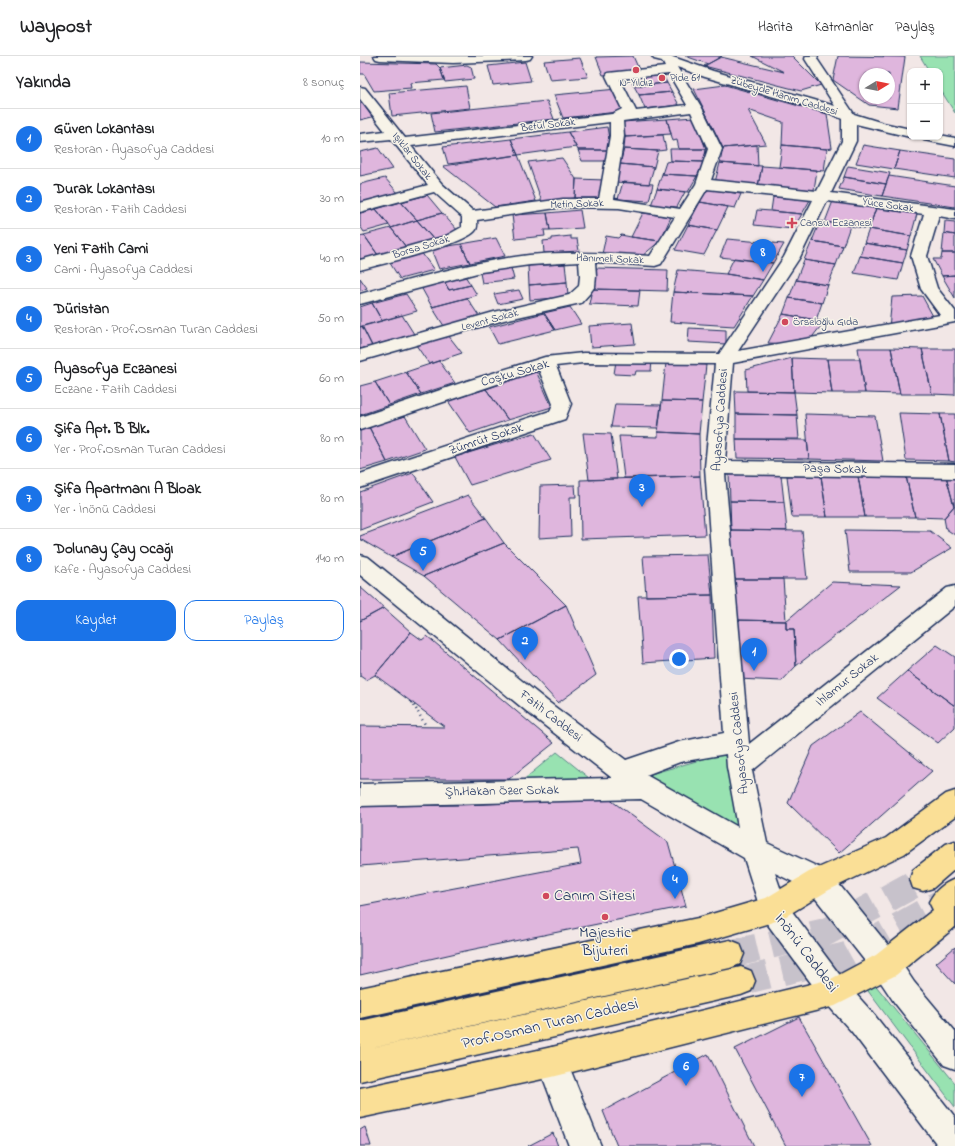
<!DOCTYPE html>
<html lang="tr">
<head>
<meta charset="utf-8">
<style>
	:root { --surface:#fff; --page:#f2f2f2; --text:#202124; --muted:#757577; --line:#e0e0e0; --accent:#1a73e8 }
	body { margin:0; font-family:"Indie Flower",sans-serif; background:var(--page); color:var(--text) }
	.controls { position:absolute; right:12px; top:12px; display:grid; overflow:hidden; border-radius:8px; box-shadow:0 1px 3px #0004 }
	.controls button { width:36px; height:36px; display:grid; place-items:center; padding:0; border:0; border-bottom:1px solid var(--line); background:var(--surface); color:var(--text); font:20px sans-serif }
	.compass { position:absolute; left:499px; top:12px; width:36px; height:36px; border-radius:50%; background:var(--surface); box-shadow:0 1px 3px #0004; rotate:80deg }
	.you { position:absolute; left:319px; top:603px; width:14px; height:14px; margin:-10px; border:3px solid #fff; border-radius:50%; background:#1a73e8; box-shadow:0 0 0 6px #1a73e833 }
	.badge { display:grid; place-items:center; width:26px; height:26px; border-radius:50%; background:var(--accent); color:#fff; font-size:13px; font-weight:700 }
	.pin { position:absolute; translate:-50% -33px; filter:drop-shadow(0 1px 2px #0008) }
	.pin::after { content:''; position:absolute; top:21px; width:14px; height:12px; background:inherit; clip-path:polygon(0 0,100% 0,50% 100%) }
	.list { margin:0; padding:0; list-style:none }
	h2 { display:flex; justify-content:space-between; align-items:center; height:52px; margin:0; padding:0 16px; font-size:17px }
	h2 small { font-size:13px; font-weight:400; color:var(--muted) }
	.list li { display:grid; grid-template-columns:26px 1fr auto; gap:12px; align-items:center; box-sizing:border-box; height:60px; padding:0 16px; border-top:1px solid var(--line) }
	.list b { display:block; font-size:15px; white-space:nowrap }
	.list p { margin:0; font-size:13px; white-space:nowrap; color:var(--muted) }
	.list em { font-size:13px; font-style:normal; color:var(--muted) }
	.actions { display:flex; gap:8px; padding:12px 16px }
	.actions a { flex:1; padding:9px 0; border:1px solid var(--accent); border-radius:12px; text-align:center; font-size:14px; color:var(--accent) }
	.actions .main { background:var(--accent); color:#fff }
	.map { position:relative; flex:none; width:595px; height:1090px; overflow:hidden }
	header { display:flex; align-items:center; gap:24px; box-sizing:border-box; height:56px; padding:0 20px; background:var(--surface); border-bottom:1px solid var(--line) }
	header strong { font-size:19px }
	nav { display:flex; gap:22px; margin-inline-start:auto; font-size:14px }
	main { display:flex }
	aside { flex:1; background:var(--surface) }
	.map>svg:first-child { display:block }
</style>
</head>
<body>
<header>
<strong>Waypost</strong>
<nav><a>Harita</a><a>Katmanlar</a><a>Paylaş</a></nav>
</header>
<main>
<aside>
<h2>Yakında<small>8 sonuç</small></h2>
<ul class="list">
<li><span class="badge">1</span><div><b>Güven Lokantası</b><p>Restoran · Ayasofya Caddesi</p></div><em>10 m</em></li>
<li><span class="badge">2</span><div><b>Durak Lokantası</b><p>Restoran · Fatih Caddesi</p></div><em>30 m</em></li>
<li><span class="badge">3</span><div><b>Yeni Fatih Cami</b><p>Cami · Ayasofya Caddesi</p></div><em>40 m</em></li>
<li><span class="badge">4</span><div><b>Düristan</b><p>Restoran · Prof.Osman Turan Caddesi</p></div><em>50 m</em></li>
<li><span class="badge">5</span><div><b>Ayasofya Eczanesi</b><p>Eczane · Fatih Caddesi</p></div><em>60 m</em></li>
<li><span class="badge">6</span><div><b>Şifa Apt. B Blk.</b><p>Yer · Prof.Osman Turan Caddesi</p></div><em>80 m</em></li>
<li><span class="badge">7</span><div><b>Şifa Apartmanı A Bloak</b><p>Yer · İnönü Caddesi</p></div><em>80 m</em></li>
<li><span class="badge">8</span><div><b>Dolunay Çay Ocağı</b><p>Kafe · Ayasofya Caddesi</p></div><em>140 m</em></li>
</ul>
<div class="actions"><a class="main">Kaydet</a><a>Paylaş</a></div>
</aside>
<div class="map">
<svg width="595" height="1090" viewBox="0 0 595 1090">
	<rect width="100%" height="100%" fill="#f2e7e6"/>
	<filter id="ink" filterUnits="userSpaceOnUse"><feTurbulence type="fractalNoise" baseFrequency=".025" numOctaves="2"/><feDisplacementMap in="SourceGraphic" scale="8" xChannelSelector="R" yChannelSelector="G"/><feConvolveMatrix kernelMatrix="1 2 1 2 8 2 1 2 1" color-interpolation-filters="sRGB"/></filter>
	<g filter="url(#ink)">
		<path fill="#98e2b1" stroke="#5a8888" d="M560,0H595V57L580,33V15H569Z
			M197,696L229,722L162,725Z
			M365,697L387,783L287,719Z
			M512,925L595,1027V1051L505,931Z"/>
		<path fill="#dfb6dd" stroke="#1b2f5e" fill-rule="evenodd" d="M273,0L280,16L243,19L236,1Z
			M325,0H362L348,8Z
			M392,0H432L461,29L441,35L344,10L361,1L424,16Z
			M478,0L545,1L538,52L509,49L473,24ZM505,18H529V42H505Z
			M220,2L228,21L190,24L184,5Z
			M0,6L76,8L80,12L84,24L50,27L51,32L14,35L4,18H0Z
			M165,6L171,25L133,29L128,10Z
			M107,9L111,11L114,23L85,26L80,12Z
			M302,17L307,27L274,30L270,20Z
			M307,27L312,36L279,39L274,30Z
			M365,29L467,58L472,92L467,93L422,89L423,66L388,54L406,88L363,92L334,33Z
			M106,30L110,52L32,60L29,37Z
			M257,33L267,55L203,62L194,39Z
			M312,36L319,49L285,53L279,39Z
			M0,43L12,61L0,64Z
			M187,45L194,63L75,76L71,57Z
			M334,61L346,93H319L317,84L313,85L307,63Z
			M307,63L311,78L265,81L262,66Z
			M247,71L251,94H218L208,76Z
			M208,76L216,91L158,99L151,83Z
			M303,79L306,94L298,95L264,93L265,81Z
			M151,83L158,99L88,108L83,91Z
			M397,89L398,110L360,107L363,92Z
			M422,89L467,93L464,115L419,111Z
			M503,89L540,95L534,113L496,107Z
			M18,92L33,113L0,120V96Z
			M264,93L298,95L294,111L260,108Z
			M310,93H346L344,106L311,105Z
			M218,94H251L249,105H222Z
			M540,95L595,103V122L534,113Z
			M158,99L176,145L135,151L83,110Z
			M202,102L216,123L215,142L182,146L168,106Z
			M311,105L344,106L337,120L302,118L306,106Z
			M360,107L402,110L398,130L355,126Z
			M260,108L294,111L289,128L254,126Z
			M402,110L457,114L454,134L398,130Z
			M488,110L530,117L526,128L484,121Z
			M302,118L337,120L328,136L297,133Z
			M529,120L595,130V151L522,140Z
			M484,121L526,128L522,140L479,133Z
			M25,122L38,137L0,147V128Z
			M216,123L245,124L241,142H215Z
			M263,126L293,128L289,145L258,143Z
			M297,133L325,136L317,151L291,149Z
			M347,133L381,138L375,152L340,146Z
			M67,139L82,157L57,164L41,146Z
			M413,141L450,144L442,158L411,155Z
			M473,145L516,152L509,173L465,166Z
			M41,146L57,164L31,172L16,153Z
			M340,146L368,151L357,174L328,169Z
			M516,152L557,158L551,180L509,173Z
			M16,153L29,169L4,176L0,170V157Z
			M220,154L223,172L190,174L187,157Z
			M397,154L411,155L442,158L433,173L394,169Z
			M82,157L99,176L73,183L57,164Z
			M187,157L190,174H184L185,180L155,183L152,159Z
			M283,157L311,161L300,185L271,181Z
			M57,164L73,183L46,191L31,172Z
			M460,165L490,170L483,190L452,185Z
			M585,165L595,166V179L584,177Z
			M328,169L357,174L344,199L315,194Z
			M31,172L46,191L18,199L4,179Z
			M509,173L551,180L547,194L504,187Z
			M584,177L595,179V197H582Z
			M4,179L18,199L0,204V180Z
			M261,179L271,181L300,185L282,200L242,198L246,180L258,182Z
			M211,180V183H217L219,195L184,197L183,185L192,184V182Z
			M136,182L145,200L110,207L101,188Z
			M367,183L424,188L413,207L360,201Z
			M452,185L483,190L476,209L444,204Z
			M504,187L547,194L543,207L500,200Z
			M101,188L110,207L79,213L71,193Z
			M61,196L74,214L40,223L28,204Z
			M582,197H595V219L582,220L573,203H581Z
			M500,200L543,207L538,224L494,217Z
			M374,202L413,207L403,224L366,218Z
			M444,204L476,209L468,229L436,224Z
			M205,208L207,226L169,229L168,210Z
			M151,212L154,223L122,227L120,217Z
			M235,212L308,214L307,235L232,233Z
			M318,214L366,218L403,224L393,240L313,236Z
			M595,219V242L582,220Z
			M105,220L111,229L89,234L84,225Z
			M0,222L7,232L0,235Z
			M436,224L468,229L462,247L429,242Z
			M84,225L89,234L111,229L117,239L72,251L61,231Z
			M207,226L208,241L170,244L169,229Z
			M232,233L280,234L278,250L229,248Z
			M159,234L163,243L138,248L134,238Z
			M313,236L393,240L374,270L310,266Z
			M46,238L57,255L22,265L12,247Z
			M562,240L574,262L529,272L532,241Z
			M107,242L119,260L84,270L72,251Z
			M429,242L462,247L456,264L423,258Z
			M12,247L22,265L0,271V251Z
			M210,251L221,268L195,274L184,257Z
			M184,257L195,274L138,288L129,271Z
			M423,258L456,264L464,266L449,285L430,288L408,287Z
			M42,259L54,278L12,290L2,270Z
			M272,267L275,288L231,291L229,270Z
			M2,270L12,290L0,293V271Z
			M329,272L366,274V288L328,286Z
			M88,279L102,297L69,308L56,289Z
			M498,292H531L540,338L505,337Z
			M531,292L562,293L572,338H540Z
			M562,293H595V339L572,338Z
			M432,302L434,336L387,335L386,314Z
			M432,302L467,303L472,337L434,336Z
			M467,303H500L505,337H472Z
			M79,305L95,327L61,338L46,316Z
			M256,305L292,306L291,315H276L275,319L254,318Z
			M306,307L346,309L342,346L302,345Z
			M176,315L192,351L148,364L126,333Z
			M46,316L61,338L29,349L15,326Z
			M15,326L29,349L0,359V330Z
			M126,333L148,364L110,377L88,345Z
			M375,335L434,336L437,359L376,358Z
			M302,345L342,346L339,378L298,376Z
			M255,348L301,349L298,372L251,371Z
			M539,357L580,358L589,405L546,404Z
			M376,358L437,359L439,383H376Z
			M445,358L515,360L523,405L449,403Z
			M580,358H595V406L589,405Z
			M45,360L65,393L27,406L9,371Z
			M9,371L27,406L0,414V374Z
			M298,376L339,378L340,420L264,422L259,380L298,381Z
			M174,377L191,404L110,429L95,401Z
			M223,377L251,378L257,423L229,424Z
			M376,383L447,384L449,403L377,402Z
			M53,417L73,446L0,474V436Z
			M369,418L421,419L424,446L370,445Z
			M340,420L345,479L221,483L220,424Z
			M427,420H461L467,461H432Z
			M461,420H498L505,461H467Z
			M498,420H546L555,461H505Z
			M546,420H586L594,450L584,462L555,461Z
			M586,420H595V479L586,473L584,462L594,450Z
			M215,429L216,441H210L211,480L179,482L180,430Z
			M108,439L126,462L31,501L0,483V480Z
			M370,445L424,446L427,475L371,474Z
			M126,462L144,487L64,520L31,501Z
			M371,474L442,475L447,523H373Z
			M485,474L570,475L592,492L551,516H490Z
			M144,487L206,549L140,584L64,520Z
			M348,499L352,539L286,540L283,500Z
			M373,523H423L426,565L374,564Z
			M472,526L541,529L436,610L434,573H426V565Z
			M0,531L24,552L0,565Z
			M352,539L354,602L283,607L278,540Z
			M206,549L236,619L198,647L140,584Z
			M24,552L51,576L15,619L6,624L0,620V565Z
			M374,564L426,565V573H434L436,610L422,625L377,623Z
			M51,576L62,584L67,580L194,687L149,723H0V670L85,671L15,619Z
			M577,589L595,601V650L547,615Z
			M547,615L595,650V671L578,687L517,642Z
			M500,656L572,715L479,797L428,747L453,690Z
			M249,743L308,786L326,850L105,895L0,919V850L221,808L218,793L0,810V750L101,749Z
			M595,891V928L576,907Z
			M439,961L512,1090H426L375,993Z
			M348,998L394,1090H257L243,1055Z
			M5,1071L11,1090H0V1074Z
			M193,1077L198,1090H168Z"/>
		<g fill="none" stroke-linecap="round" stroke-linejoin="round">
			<path stroke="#c7c2cb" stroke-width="28" stroke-dasharray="28 14" stroke-linecap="butt" d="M370,898L466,876L563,823
				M381,925L487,900L583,846"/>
			<g stroke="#1b2f5e" stroke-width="3">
				<path id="minor" d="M14,0H172L170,3L166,4L93,7L20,4L16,3Z
					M292,0H310L353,15L475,50L445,3L446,0H458L457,3L494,58L523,67L550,73V81L496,68V85L471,137L595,153V163L579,160L567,200L577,232L595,255V266L373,307L365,405L595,408V422L365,418L389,688L587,532L595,530V550L392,715L407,787L469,816L536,899L554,926L595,975V1013L584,1009L534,946L516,919L449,834L415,817L425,846L485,926L512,956L595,1061V1090H578L492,976L465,946L403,862L384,802L281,743L0,750V728L252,722L171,659L0,519V499L8,501L187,645L266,704L319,686L364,677L345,411L355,308L223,307L196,310L211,348L205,363L0,432V418L190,355L193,348L179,314L0,374V361L107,325L185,301L223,297L359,298L424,201L453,144L347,133L301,208L295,210L235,206L236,220L235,230L230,237L221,247L144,264L0,305V294L134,256L209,239L219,230L220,220L219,206L170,209L121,216L0,248V238C56,222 111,206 169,199C209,195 250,197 290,200L315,161L259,152L203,151L117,164C117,167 118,172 115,175C103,189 21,208 0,214V204L86,180L102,171V161L74,136L0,156V147L68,129L31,83L0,86V78L25,75L0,43V31L5,32L45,82L252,58L262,53L246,20L248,17L305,11L302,5L294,3ZM317,11L345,21L467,56L482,63V85L457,135L351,124L362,93L342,52ZM309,18L327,49L276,55L260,23ZM331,56L348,93L336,128L320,153L254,143L264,80L263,65ZM250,66V80L239,143H203L113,155L82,128L51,90ZM467,145L564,158L551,200L561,233L580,259L378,295L440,201ZM366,698L367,711L378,771L286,719L320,706Z
					M580,79L595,82V90L564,84L562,81H580Z
					M192,991L203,995L241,1090H209L177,1006L181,995Z"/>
			</g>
			<g stroke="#1b2f5e" stroke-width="3">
				<path id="major" d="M595,735V761L544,798L469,834L423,862L413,866L338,888L0,962V932L338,862L406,842L449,816L526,782L586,738Z
					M595,785V813L573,832L563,835L553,832L550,823L553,814L586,788Z
					M595,823V871L536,919L475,950L192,1021L0,1062V1032L192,991L471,923L516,899L573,854L569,846C575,834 583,828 595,823Z
					M370,884L380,888L384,898L380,908L370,912L7,993L381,911L391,915L395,925L391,935L381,939L0,1025V965Z"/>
			</g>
			<path stroke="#1b2f5e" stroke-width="2.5" stroke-dasharray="1 3" stroke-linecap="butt" d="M52,646L66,670"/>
			<use href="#minor" fill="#f7f3e8" fill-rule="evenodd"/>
			<use href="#major" fill="#fadf96" fill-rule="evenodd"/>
		</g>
	</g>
	<g fill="#d1495b" stroke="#f7f3e8" stroke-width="1.5">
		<circle cx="276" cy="14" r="4"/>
		<circle cx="302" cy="22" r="4"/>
		<path d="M430 161h4v4h4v4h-4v4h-4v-4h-4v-4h4z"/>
		<circle cx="425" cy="266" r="4"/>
		<circle cx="186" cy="840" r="4"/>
		<circle cx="245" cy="861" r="4"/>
	</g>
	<g text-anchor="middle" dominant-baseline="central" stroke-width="3" stroke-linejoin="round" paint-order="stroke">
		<g font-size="11" fill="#1b2f5e" stroke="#f7f3e8" text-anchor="start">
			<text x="310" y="22">Pide 61</text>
			<text x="276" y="27" text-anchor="middle">N-Yıldız</text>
			<text x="440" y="167">Cansu Eczanesi</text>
			<text x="433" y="266">Örseloğlu Gıda</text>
		</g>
		<g font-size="11" fill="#1b2f5e" stroke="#f7f3e8">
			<text transform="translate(424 40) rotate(17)">Zübeyde Hanım Caddesi</text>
			<text transform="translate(188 69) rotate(-7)">Betül Sokak</text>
			<text transform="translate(52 100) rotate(52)">Işıklar Sokak</text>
			<text transform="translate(217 148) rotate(-2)">Metin Sokak</text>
			<text transform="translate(528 149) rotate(8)">Yüce Sokak</text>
			<text transform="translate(61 191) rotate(-17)">Borsa Sokak</text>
			<text transform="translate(250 203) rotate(2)">Hanımeli Sokak</text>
			<text transform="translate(130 264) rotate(-15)">Levent Sokak</text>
		</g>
		<g font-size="13" fill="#1b2f5e" stroke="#f7f3e8">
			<text transform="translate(155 317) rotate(-16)">Coşku Sokak</text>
			<text transform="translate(360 364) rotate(-86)">Ayasofya Caddesi</text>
			<text transform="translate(126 383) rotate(-18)">Zümrüt Sokak</text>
			<text transform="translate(475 413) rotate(1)">Paşa Sokak</text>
			<text transform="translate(487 624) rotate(-39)">Ihlamur Sokak</text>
			<text transform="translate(191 660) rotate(38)">Fatih Caddesi</text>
			<text transform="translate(379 687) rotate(-96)">Ayasofya Caddesi</text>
			<text transform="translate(142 735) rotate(-1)">Şh.Hakan Özer Sokak</text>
		</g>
		<g font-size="16" fill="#1b2f5e" stroke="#f7f3e8" text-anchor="start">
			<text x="194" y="840">Canım Sitesi</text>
			<text x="245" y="877" text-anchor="middle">Majestic<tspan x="245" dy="18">Bijuteri</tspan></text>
		</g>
		<g font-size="16" fill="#1b2f5e" stroke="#f7f3e8">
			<text transform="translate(446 897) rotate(53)">İnönü Caddesi</text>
			<text transform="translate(190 968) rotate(-13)">Prof.Osman Turan Caddesi</text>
		</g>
	</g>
</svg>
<div class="controls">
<button>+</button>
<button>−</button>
</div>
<svg class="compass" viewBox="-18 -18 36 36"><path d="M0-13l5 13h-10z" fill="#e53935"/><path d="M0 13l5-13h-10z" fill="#757577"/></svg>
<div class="you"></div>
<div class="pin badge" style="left:394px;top:615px">1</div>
<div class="pin badge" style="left:165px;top:604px">2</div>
<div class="pin badge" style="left:282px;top:451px">3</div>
<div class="pin badge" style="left:315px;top:843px">4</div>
<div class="pin badge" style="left:63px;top:515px">5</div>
<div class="pin badge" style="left:326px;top:1030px">6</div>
<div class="pin badge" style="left:442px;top:1041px">7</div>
<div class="pin badge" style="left:403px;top:216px">8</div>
</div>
</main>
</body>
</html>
